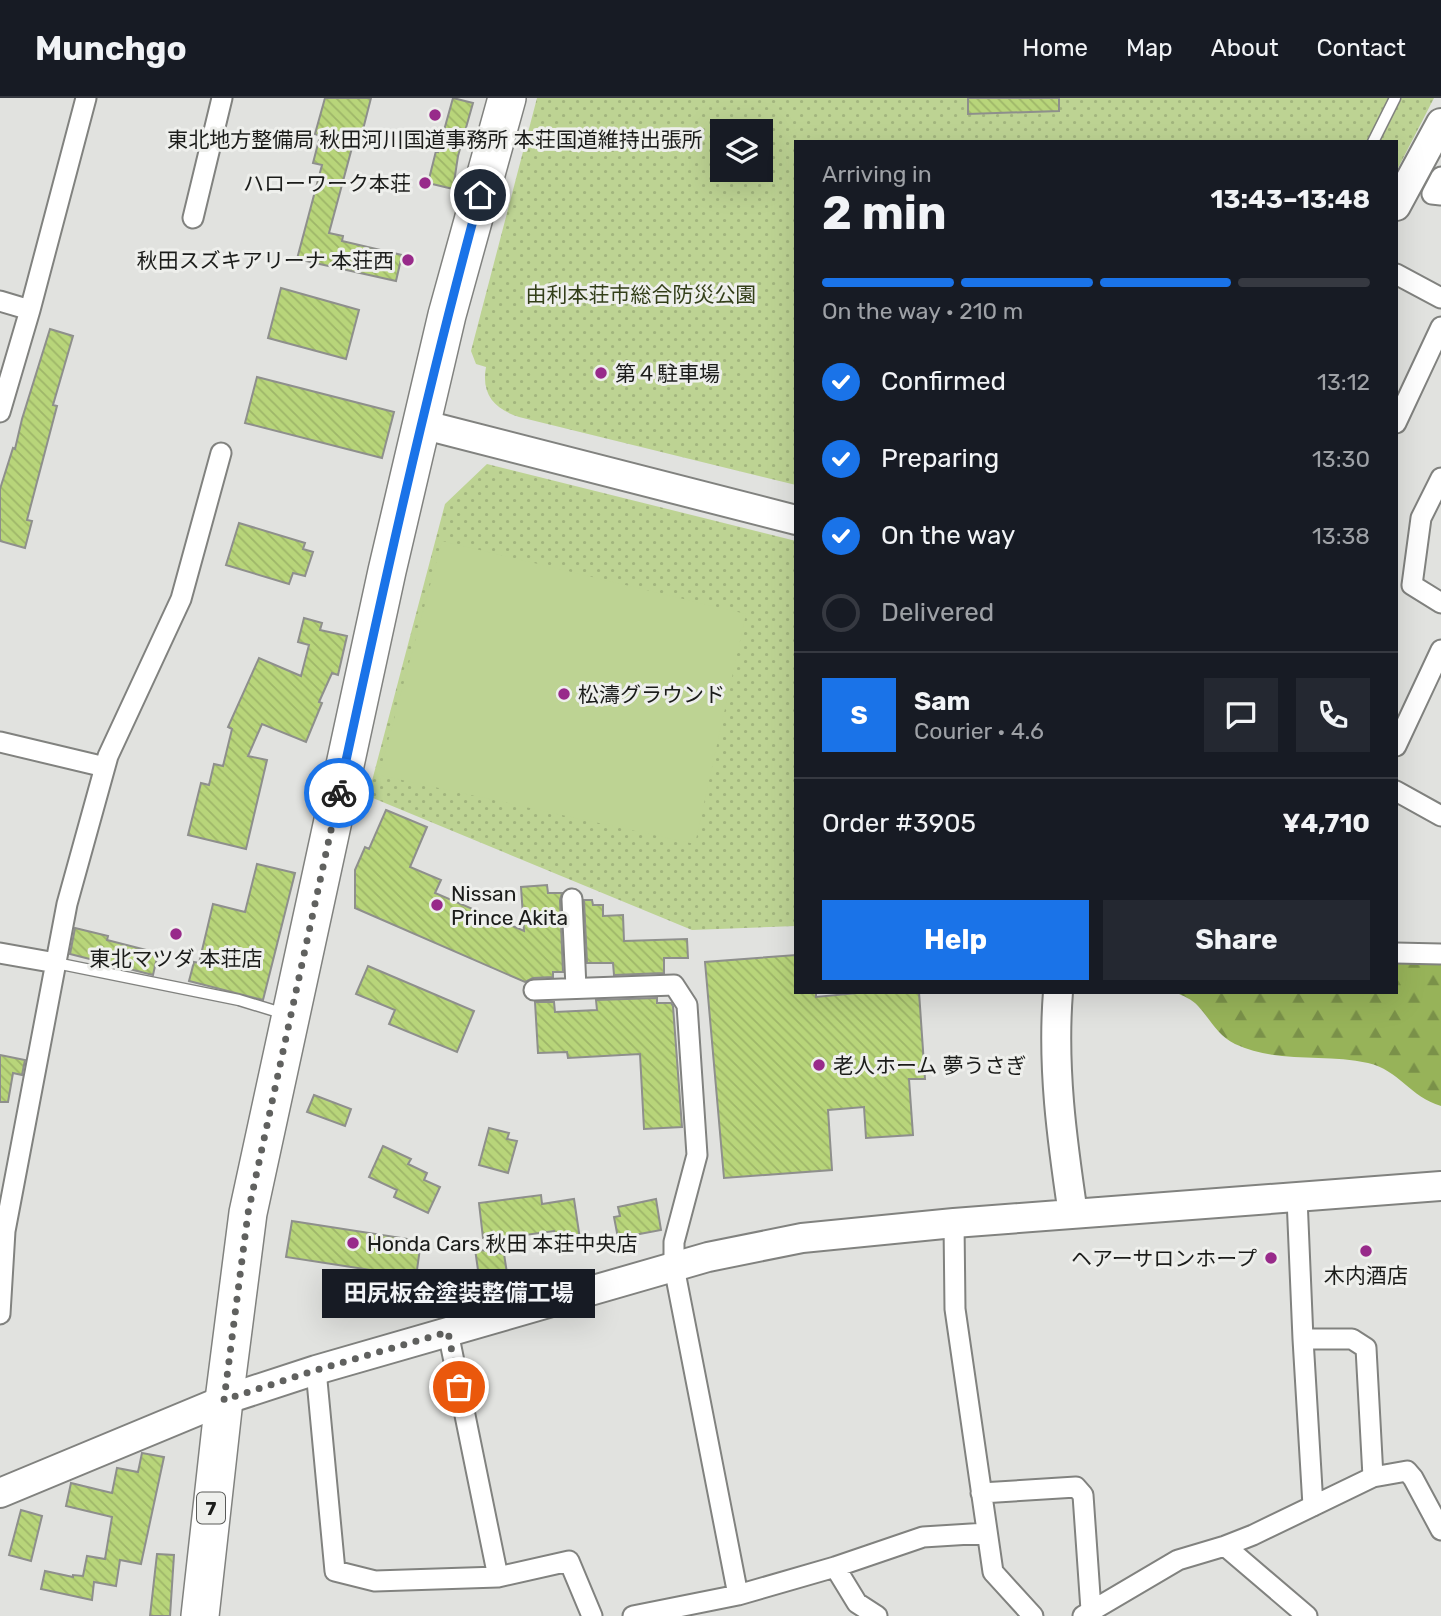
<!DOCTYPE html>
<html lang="en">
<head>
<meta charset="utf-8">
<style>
  :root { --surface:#171b24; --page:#242831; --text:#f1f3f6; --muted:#9ea1a6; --line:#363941; --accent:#1a73e8 }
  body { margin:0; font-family:Rubik,"Noto Sans JP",sans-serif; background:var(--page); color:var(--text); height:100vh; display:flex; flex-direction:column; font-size:26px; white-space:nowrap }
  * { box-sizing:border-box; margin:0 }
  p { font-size:23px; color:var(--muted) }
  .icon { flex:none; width:38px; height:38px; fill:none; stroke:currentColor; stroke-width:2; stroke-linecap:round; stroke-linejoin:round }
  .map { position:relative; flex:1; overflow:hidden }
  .drawer { position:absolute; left:794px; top:42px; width:604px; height:854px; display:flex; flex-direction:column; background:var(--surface); border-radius:0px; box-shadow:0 7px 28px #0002 }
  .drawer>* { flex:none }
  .tools { position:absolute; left:710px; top:21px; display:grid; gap:14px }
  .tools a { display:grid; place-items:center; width:63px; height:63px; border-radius:0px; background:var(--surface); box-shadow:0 7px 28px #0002; font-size:35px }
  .pin { position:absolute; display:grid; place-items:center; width:60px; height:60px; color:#fff; margin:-30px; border:4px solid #fff; border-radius:50%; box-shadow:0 2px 7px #0007 }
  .courier { position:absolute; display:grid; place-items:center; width:70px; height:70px; margin:-35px; border:5px solid #1a73e8; border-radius:50%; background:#fff; color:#222; box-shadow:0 2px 9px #0007 }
  .bubble { position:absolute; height:49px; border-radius:0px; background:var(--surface); box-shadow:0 7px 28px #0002; font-size:23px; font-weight:700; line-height:49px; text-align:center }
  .headline em { font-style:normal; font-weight:700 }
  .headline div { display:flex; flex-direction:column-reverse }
  .headline { display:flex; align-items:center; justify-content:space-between; height:119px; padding:0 28px }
  h1 { font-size:46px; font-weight:700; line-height:52px }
  .bar { display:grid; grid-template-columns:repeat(4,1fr); gap:10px 7px; align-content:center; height:84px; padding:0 28px }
  .bar i { height:9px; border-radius:5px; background:var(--line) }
  .bar .selected { background:var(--accent) }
  .bar p { grid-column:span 4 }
  .line { display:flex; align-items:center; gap:18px; padding:0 28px; border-top:2px solid var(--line) }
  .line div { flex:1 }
  .round { display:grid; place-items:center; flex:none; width:74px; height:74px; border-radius:0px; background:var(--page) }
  ol { padding:0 28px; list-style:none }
  li { display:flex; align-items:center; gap:21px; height:77px }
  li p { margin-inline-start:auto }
  li .icon { padding:7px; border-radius:50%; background:var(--accent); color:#fff; stroke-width:4 }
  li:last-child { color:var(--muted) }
  li i { width:38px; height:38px; border:4px solid var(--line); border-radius:50% }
  .primary-button { display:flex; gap:14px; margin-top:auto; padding:14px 28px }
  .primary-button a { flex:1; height:80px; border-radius:0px; background:var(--accent); color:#fff; font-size:28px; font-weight:700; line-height:80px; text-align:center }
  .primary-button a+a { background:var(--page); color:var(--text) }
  header { display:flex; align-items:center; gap:42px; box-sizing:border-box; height:98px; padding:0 35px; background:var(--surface); border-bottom:2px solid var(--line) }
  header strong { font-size:33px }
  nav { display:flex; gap:38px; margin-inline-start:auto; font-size:24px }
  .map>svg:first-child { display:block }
</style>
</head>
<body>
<header>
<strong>Munchgo</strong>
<nav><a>Home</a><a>Map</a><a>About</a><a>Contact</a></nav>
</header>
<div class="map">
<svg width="1441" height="1518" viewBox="0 0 1441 1518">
  <defs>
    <pattern id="forest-firs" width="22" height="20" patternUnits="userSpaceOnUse" patternTransform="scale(1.75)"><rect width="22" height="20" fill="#97b359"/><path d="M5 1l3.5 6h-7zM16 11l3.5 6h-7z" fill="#7a9149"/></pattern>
    <pattern id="park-dots" width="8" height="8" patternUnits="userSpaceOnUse" patternTransform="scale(1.75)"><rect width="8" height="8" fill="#bdd393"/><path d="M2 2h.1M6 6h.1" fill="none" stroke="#a2b57e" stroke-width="1.8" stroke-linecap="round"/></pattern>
    <pattern id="building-back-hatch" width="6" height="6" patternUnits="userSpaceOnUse" patternTransform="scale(1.75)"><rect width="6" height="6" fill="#b8d57a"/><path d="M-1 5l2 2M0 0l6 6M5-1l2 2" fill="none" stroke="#9eb669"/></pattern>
  </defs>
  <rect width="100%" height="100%" fill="#e1e2df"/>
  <!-- forest -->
  <path fill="url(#forest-firs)" d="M1397 862 1441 865V1008C1410 999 1399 972 1368 965 1323 955 1277 966 1235 946 1217 937 1211 922 1198 908 1192 901 1183 898 1175 894H1396Z"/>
  <!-- park -->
  <path fill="url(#park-dots)" fill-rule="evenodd" d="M537 0H1434L1397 72 1396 44H796V387L519 319C494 311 481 296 486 269L476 266 471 253ZM723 33H761V72H723Z
    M487 366 796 443V828L692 832 368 698 445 406Z"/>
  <!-- pitch -->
  <path fill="#bdd393" d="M442 443 746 516 695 746 379 677Z"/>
  <!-- building -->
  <path fill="url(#building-back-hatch)" stroke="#8e8f8c" stroke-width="2" d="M325 0H371L359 47 353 46 329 135 343 138 342 143 402 157 396 183 297 161 322 67 313 65 320 38 315 36Z
    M453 0 473 5 458 58 453 91 428 85 436 53 438 54Z
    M968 0H1059V13L968 16Z
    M281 190 359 212 346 261 268 240Z
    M50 231 73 238 53 307 57 308 27 422 32 423 25 450 0 443V391L13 350 15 351 22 321Z
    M257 279 394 314 382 360 245 325Z
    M239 425 305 445 303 451 313 454 305 478 293 475 289 486 226 467Z
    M304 520 322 525 320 532 347 538 338 577 332 575 319 604 322 605 306 644 262 626 248 658 267 662 246 751 188 737 201 685 209 687 214 666 223 668 232 631 228 629 259 560 301 578 309 547 298 544Z
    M386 712 427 729 410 769 441 782 435 795 524 833 521 789 547 787 548 795H562L560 802 563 874H553V879L533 880 525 884 355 810V772L365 749 369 751Z
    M257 766 295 775 263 902 189 883 194 864 199 865 213 806 245 814Z
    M584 802H592L593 807H603V818L623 817 624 843 687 841 688 860H664V875L614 877 613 865H587Z
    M75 830 108 838 107 842 158 855 153 877 70 856Z
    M796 857V894H816V899L868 894H919L925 981H909L913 1037 866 1040 864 1009 828 1012 832 1072 724 1080 705 864Z
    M368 868 474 913 457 954 389 926 395 912 356 896Z
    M657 900V905H671L673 908 682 1029 644 1031 640 956 568 960 567 954 538 955 535 904H554L555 914 597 912 596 902Z
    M0 957 25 962 22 977 13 975 8 1004H0Z
    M314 997 351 1011 345 1028 307 1014Z
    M489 1030 509 1035 507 1041 517 1043 508 1075 479 1067Z
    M383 1048 411 1061 408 1066 427 1075 424 1082 440 1089 428 1115 394 1099 397 1092 369 1079Z
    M541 1097 542 1106 574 1101 581 1148 557 1152 554 1133 502 1140 504 1150 483 1140 479 1105Z
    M656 1101 661 1132 618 1140 614 1119 620 1118 618 1109Z
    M292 1123 421 1143 416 1179 286 1159Z
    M475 1151 504 1156 507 1175 479 1179Z
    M142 1355 164 1359 141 1466 120 1462 116 1488 94 1484 92 1502 41 1491 45 1473 73 1479V1477L83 1478 87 1458 105 1461 112 1419 66 1408 71 1385 112 1395 117 1370 138 1374Z
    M21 1412 42 1418 31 1463 9 1457Z
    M157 1456 174 1457 170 1518H150Z"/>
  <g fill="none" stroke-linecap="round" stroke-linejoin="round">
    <!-- lane casing -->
    <g stroke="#81827f" stroke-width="13">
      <path id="lane" d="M1373 44 1395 0
        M56 865 239 902 285 916"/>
    </g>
    <!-- street casing -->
    <g stroke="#81827f" stroke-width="23">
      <path id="street" d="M1441 79 1432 96 1441 97
        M193 120 222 0
        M1396 176 1441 200
        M0 203 30 212 0 314
        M30 212 86 0
        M1396 325 1441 229
        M1441 380 1421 420 1412 487 1441 505
        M0 644 105 669
        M1396 648 1441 552
        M1396 693 1441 718
        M572 801 576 890
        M0 855 56 865
        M1396 855 1441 856
        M534 892 674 887 687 907 697 1057 674 1144V1169L738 1497
        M1297 1100 1303 1241H1352L1366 1250 1373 1379
        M954 1125 955 1211 993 1474 1033 1518
        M0 1216 5 1133 67 806 108 658 181 501 221 355
        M448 1234 498 1479
        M1303 1241 1313 1408
        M316 1272 335 1473 375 1483 498 1479 569 1463 592 1518
        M981 1395 1076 1389 1083 1397 1091 1512
        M1225 1448 1307 1518
        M835 1469 857 1505 877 1518
        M633 1518 738 1497 835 1469 923 1439 987 1435
        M1083 1518 1178 1462 1225 1448 1253 1437 1373 1379 1407 1373 1413 1380 1441 1432"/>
    </g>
    <!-- secondary casing -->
    <g stroke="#81827f" stroke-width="32">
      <path id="secondary" d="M1396 108 1441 25
        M421 326 796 422
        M1058 894C1052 969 1062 1042 1073 1116
        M0 1395 224 1302 316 1272 708 1159 802 1140 954 1125 1441 1088"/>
    </g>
    <!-- highway casing -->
    <g stroke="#81827f" stroke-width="40">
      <path id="highway" d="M200 1518 224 1302 248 1115 387 473 447 217 507 0"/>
    </g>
    <!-- lane -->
    <use href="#lane" stroke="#fff" stroke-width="10"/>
    <!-- street -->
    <use href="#street" stroke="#fff" stroke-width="19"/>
    <!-- secondary -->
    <use href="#secondary" stroke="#fff" stroke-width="28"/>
    <!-- highway -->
    <use href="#highway" stroke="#fff" stroke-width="37"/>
  </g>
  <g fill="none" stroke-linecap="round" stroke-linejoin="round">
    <!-- done -->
    <path stroke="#60615f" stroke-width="7" stroke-dasharray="0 12.6" d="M339 695 248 1115 224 1302 316 1272 448 1234 459 1289"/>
    <!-- route -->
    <path stroke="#1a73e8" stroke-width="9" d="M339 695C382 495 426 294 480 97"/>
  </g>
  <!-- markers -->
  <g fill="#982a8a" stroke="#eeefec" stroke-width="2.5">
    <circle cx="435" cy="17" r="7"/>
    <circle cx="425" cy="85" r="7"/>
    <circle cx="408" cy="162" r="7"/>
    <circle cx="601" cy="275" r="7"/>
    <circle cx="564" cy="596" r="7"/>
    <circle cx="437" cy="807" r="7"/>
    <circle cx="176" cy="836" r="7"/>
    <circle cx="819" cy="967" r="7"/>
    <circle cx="353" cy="1145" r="7"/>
    <circle cx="1366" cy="1153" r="7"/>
    <circle cx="1271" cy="1160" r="7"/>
  </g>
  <g text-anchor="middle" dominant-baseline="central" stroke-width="6" stroke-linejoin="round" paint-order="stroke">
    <!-- shield labels -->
    <rect fill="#eeefec" stroke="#5a5b59" stroke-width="2" x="197" y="1394.5" width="28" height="31" rx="5"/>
    <g font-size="19" font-weight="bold" fill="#1b1c1a">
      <text x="211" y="1410">7</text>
    </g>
    <!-- poi labels -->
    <g font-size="21" fill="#1b1c1a" stroke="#eeefec" text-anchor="start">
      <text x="435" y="41" text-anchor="middle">東北地方整備局 秋田河川国道事務所 本荘国道維持出張所</text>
      <text x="411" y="85" text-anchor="end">ハローワーク本荘</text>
      <text x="394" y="162" text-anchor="end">秋田スズキアリーナ 本荘西</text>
      <text x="615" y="275">第４駐車場</text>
      <text x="578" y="596">松濤グラウンド</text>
      <text x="451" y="795">Nissan<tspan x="451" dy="24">Prince Akita</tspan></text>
      <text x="176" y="860" text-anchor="middle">東北マツダ 本荘店</text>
      <text x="833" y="967">老人ホーム 夢うさぎ</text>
      <text x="367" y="1145">Honda Cars 秋田 本荘中央店</text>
      <text x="1257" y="1160" text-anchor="end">ヘアーサロンホープ</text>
      <text x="1366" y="1177" text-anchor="middle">木内酒店</text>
    </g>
    <!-- park labels -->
    <g font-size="21" fill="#333f19" stroke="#eeefec">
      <text x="641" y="196">由利本荘市総合防災公園</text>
    </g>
  </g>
</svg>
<div class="tools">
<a><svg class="icon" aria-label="layers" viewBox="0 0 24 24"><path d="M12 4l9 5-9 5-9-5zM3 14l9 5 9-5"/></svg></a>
</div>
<div class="pin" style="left:459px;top:1289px;background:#ea580c"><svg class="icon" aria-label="bag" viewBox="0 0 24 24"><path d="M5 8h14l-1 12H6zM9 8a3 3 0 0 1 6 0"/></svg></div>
<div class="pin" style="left:480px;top:97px;background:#1f2937"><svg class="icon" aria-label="home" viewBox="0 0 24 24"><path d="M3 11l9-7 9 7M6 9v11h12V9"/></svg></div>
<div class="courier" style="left:339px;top:695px"><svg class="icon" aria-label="bike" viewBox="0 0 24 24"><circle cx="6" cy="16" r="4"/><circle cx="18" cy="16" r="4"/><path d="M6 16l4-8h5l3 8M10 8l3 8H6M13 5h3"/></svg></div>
<div class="bubble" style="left:322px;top:1171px;width:273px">田尻板金塗装整備工場</div>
<section class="drawer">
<div class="headline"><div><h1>2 min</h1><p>Arriving in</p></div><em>13:43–13:48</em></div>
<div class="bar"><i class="selected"></i><i class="selected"></i><i class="selected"></i><i></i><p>On the way · 210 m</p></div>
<ol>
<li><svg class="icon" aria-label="check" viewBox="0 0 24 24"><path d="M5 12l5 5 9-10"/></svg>Confirmed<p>13:12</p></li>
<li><svg class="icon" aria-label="check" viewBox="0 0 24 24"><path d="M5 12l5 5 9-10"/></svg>Preparing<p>13:30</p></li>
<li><svg class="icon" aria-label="check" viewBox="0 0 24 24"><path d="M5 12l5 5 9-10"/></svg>On the way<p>13:38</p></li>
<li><i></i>Delivered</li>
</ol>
<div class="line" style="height:126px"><b class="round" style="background:var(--accent);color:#fff">S</b><div><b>Sam</b><p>Courier · 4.6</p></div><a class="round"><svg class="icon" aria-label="chat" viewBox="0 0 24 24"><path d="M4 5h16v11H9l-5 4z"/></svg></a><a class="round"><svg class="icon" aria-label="phone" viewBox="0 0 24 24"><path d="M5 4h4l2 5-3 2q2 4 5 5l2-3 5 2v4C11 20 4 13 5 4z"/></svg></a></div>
<div class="line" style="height:91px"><div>Order #3905</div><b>¥4,710</b></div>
<div class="primary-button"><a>Help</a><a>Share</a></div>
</section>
</div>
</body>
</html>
